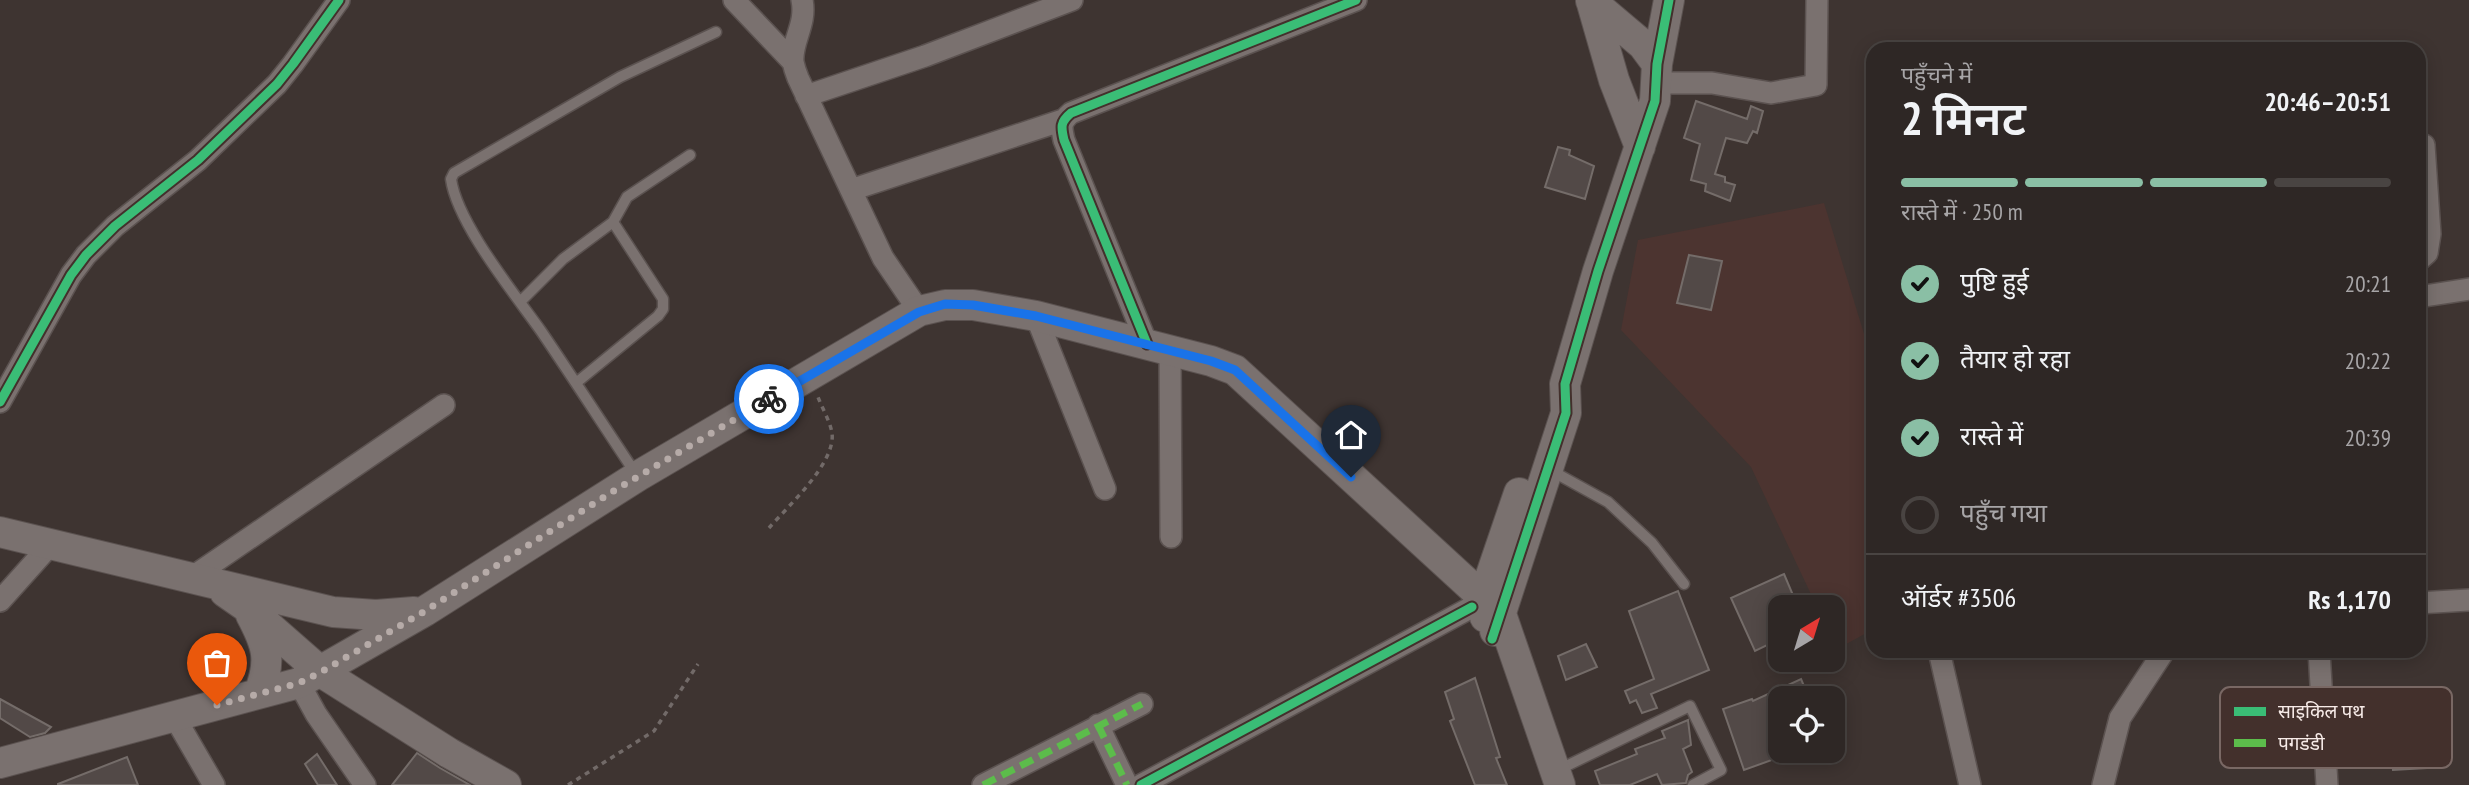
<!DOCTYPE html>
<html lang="hi">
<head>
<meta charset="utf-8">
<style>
  :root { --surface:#2e2725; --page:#362f2d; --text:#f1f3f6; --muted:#a7a5a7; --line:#494442; --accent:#8abfa5 }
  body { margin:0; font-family:"PT Sans Narrow","Noto Sans Devanagari",sans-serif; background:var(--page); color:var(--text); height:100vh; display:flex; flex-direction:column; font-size:26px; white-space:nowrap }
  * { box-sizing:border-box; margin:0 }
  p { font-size:23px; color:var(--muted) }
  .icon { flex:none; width:38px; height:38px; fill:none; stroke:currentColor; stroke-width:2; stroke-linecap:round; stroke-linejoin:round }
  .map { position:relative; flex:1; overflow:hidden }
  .side { position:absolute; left:1866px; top:42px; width:560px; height:616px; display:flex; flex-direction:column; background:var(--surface); border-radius:21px; box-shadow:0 4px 18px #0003,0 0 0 2px var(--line) }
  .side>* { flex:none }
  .needle { width:46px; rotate:38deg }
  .fabs { position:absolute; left:1768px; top:595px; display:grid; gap:14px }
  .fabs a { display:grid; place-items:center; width:77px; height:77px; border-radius:14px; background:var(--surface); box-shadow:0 4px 18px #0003,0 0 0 2px var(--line); font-size:35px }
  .pin { position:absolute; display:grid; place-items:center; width:60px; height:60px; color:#fff; margin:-72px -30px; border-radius:50% 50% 50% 0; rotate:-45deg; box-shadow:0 0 7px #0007 }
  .pin .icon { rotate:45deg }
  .courier { position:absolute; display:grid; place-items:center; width:70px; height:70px; margin:-35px; border:5px solid #1a73e8; border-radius:50%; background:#fff; color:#222; box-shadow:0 2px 9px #0007 }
  .headline em { font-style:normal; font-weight:600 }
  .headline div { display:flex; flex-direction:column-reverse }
  .headline { display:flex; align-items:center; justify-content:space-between; height:119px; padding:0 35px }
  h1 { font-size:46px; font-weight:600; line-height:52px }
  .bar { display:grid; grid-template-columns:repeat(4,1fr); gap:10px 7px; align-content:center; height:84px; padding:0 35px }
  .bar i { height:9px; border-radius:5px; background:var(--line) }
  .bar .active { background:var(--accent) }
  .bar p { grid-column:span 4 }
  .line { display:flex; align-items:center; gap:18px; padding:0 35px; border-top:2px solid var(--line) }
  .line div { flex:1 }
  ol { padding:0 35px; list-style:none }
  li { display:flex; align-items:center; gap:21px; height:77px }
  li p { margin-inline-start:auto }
  li .icon { padding:7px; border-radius:50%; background:var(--accent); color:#111; stroke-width:4 }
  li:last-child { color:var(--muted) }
  li i { width:38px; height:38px; border:4px solid var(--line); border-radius:50% }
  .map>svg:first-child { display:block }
</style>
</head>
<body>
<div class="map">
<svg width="2469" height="785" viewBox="0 0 2469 785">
  <rect width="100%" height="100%" fill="#3e3431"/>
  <!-- built -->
  <path fill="#4c3430" d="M1824 203 1872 360V630L1837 649 1832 639V607H1817L1751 467 1621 330 1638 240Z"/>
  <!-- building -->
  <path fill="#524947" stroke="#746c69" stroke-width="2" d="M1696 101 1747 119 1751 106 1763 111 1757 133 1753 131 1747 143 1726 138 1715 174 1725 177V182L1735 185 1730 201 1705 191 1706 184 1691 180 1700 144 1684 138Z
    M1558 147 1570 150 1569 155 1594 166 1585 199 1545 187Z
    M1689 255 1722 261 1711 310 1677 303Z
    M1784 574 1798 607H1780V639L1755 651 1731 598Z
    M1678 591 1709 670 1651 694 1657 708 1642 713 1636 700 1630 703 1625 691 1654 679 1629 611Z
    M1586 644 1597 667 1566 680 1558 656Z
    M1475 678 1500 757 1496 758 1507 785H1475L1450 721 1454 719 1445 692Z
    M1801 679 1809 698H1780V757L1744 770 1723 709 1752 699 1753 701Z
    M2384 689H2435L2444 767 2393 770Z
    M0 699 51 727 45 733 30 737 0 718Z
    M1688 720 1691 745 1683 749 1692 772 1688 775 1686 783 1662 785 1657 774 1630 785H1600L1595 771 1637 754 1635 749 1665 738 1662 731Z
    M417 753 440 768 470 785H392Z
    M317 754 337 785H318L305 764Z
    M127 757 138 785H58V784Z"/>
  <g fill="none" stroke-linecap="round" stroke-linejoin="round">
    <!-- lane casing -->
    <g stroke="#5b5250" stroke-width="13">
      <path id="lane" d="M520 302 563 259 613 222 627 197 690 155
        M576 383 658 316 663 309V299L613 222
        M1550 470 1608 502 1652 543 1684 584
        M636 474C604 426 573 378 541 331 514 293 457 223 451 179L454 173 620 77 716 32
        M1558 770 1690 706 1721 770 1693 785"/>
    </g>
    <!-- street casing -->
    <g stroke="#5b5250" stroke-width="24">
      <path id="street" d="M734 0 793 62
        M802 0C807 25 791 41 793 62 794 67 796 73 798 78L883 258 919 311
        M1656 83H1712L1771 93 1816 85 1817 0
        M806 96 925 56 1072 0
        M851 190 1063 120
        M2418 261 2427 253 2430 234 2424 145
        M2418 297 2469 289
        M1036 316 1105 489
        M1147 344 1064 140C1061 127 1060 122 1071 113L1356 0
        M1170 350 1171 537
        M0 402 71 275 86 255 115 226 198 160 277 84 293 64 339 0
        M191 578 444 405
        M0 601 51 544
        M2418 603 2469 600
        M1939 651 1970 785
        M2319 651 2327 785
        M299 683 316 714 365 785
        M174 716 214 785
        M1098 725 1127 785
        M983 785 1142 704
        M1141 785 1472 607
        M2103 785 2120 718 2164 651"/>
    </g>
    <!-- secondary casing -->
    <g stroke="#5b5250" stroke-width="32">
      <path id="secondary" d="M1591 0 1614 80 1640 147
        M1591 1 1643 45 1657 64
        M0 532 333 612 376 615 414 612
        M225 592 248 608 321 672 449 753 506 785
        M251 615C267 645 272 660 259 693
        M1485 617 1491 575 1519 493
        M1495 631 1566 413 1565 384 1598 271 1655 101 1657 64 1669 0
        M0 763 299 683 425 611 638 476 919 311 945 305H973L1036 316 1211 361 1235 370 1501 614 1560 785"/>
    </g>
    <!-- path -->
    <path stroke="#726a68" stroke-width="3.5" stroke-dasharray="5 5" stroke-linecap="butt" d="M769 528C788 506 836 463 832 433 830 421 822 408 818 397
      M568 785 654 731 698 664"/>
    <!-- lane -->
    <use href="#lane" stroke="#7a716f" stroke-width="10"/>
    <!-- street -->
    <use href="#street" stroke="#7a716f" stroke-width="21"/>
    <!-- secondary -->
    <use href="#secondary" stroke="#7a716f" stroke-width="30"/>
    <!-- quiet -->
    <path stroke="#5cbc4b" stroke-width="7" stroke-dasharray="14 7" stroke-linecap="butt" d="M1098 725 1127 785
      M983 785 1142 704"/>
    <!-- cycleway casing -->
    <g stroke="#43302c" stroke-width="13">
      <path id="cycleway" d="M1147 344 1064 140C1061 127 1060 122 1071 113L1356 0
        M0 402 71 275 86 255 115 226 198 160 277 84 293 64 339 0
        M1492 639 1566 413 1565 384 1598 271 1655 101 1657 64 1669 0
        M1141 785 1472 607"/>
    </g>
    <!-- cycleway -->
    <use href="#cycleway" stroke="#3abd76" stroke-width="9"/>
  </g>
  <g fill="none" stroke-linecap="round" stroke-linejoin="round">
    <!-- done -->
    <path stroke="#b6aba8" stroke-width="7" stroke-dasharray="0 12.6" d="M217 705 299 683 321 672 425 611 612 492 769 399"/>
    <!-- route -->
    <path stroke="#1a73e8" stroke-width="9" d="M769 399 919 312 945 304 973 305 1036 316 1211 361 1235 370 1351 477"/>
  </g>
  <!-- legend -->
  <rect x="2220" y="687" width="232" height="81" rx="10" fill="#43302c" stroke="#796864" stroke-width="2"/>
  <rect x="2234" y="707" width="32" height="9" fill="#3abd76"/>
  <rect x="2234" y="739" width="32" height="8" fill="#5cbc4b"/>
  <g font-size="19" fill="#f7ebe8">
    <text x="2278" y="718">साइकिल पथ</text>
    <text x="2278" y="750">पगडंडी</text>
  </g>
</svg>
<div class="fabs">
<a><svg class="needle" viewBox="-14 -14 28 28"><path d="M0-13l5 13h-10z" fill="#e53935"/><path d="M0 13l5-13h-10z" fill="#a7a5a7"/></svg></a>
<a><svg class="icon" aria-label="locate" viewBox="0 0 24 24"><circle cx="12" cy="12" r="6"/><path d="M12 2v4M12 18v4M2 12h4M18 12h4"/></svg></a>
</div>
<div class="pin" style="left:217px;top:705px;background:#ea580c"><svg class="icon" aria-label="bag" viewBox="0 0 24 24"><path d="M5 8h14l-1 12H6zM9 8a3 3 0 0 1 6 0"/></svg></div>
<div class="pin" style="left:1351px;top:477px;background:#1f2937"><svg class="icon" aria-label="home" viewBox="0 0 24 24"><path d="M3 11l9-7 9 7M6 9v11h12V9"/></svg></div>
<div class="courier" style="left:769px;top:399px"><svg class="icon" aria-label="bike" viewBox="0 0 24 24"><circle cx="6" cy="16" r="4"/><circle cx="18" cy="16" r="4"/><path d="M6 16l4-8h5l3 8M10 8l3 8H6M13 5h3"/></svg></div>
<section class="side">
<div class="headline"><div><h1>2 मिनट</h1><p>पहुँचने में</p></div><em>20:46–20:51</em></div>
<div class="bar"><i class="active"></i><i class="active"></i><i class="active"></i><i></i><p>रास्ते में · 250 m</p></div>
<ol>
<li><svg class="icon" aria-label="check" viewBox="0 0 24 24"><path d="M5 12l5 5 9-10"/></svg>पुष्टि हुई<p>20:21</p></li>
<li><svg class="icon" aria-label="check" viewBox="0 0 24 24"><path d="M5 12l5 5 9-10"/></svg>तैयार हो रहा<p>20:22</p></li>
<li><svg class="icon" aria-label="check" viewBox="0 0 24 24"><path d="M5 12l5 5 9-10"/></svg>रास्ते में<p>20:39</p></li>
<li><i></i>पहुँच गया</li>
</ol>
<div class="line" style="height:91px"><div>ऑर्डर #3506</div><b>Rs 1,170</b></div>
</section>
</div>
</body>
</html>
